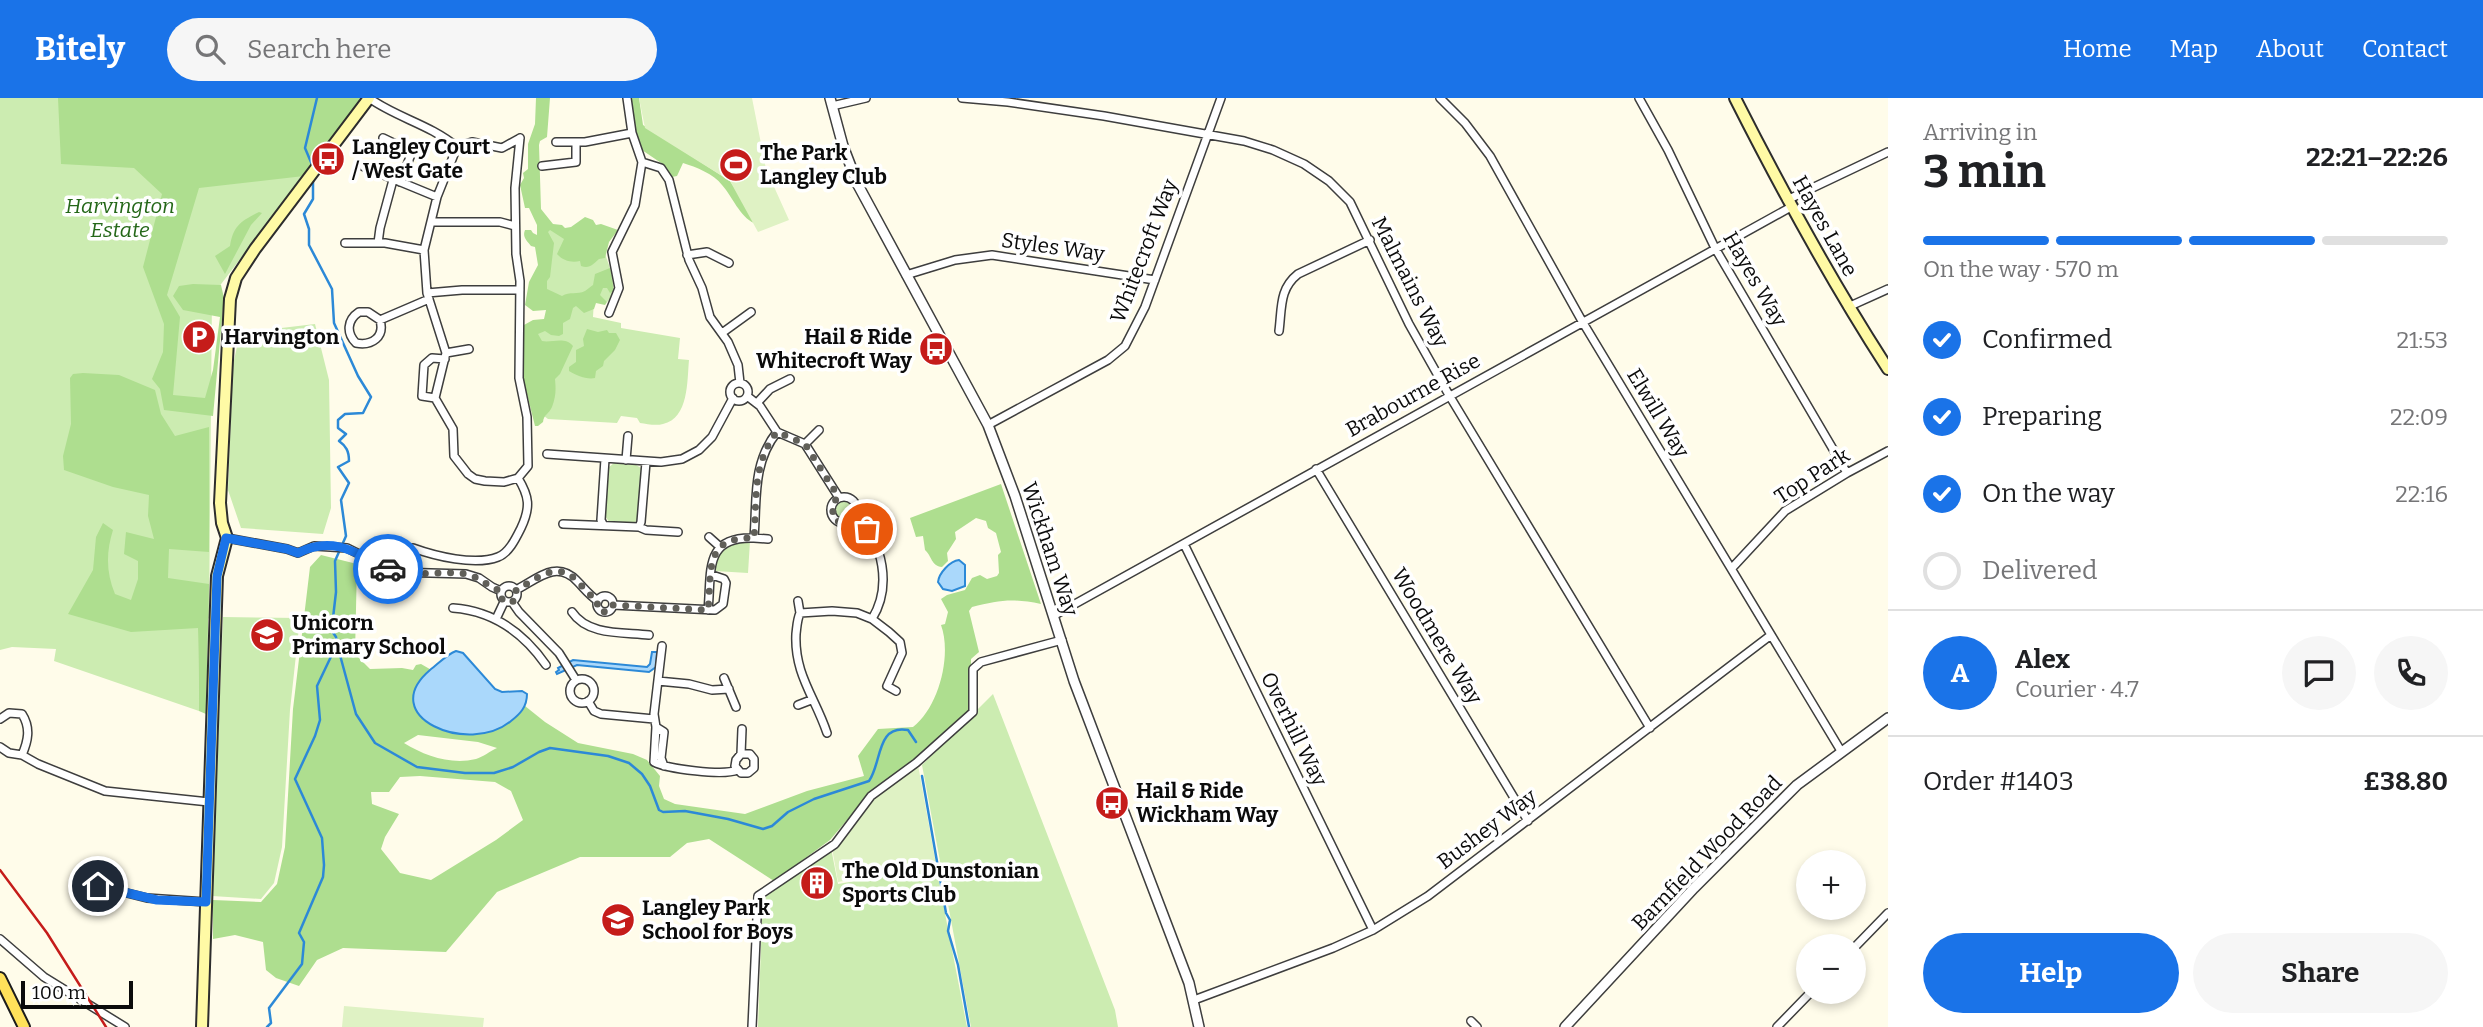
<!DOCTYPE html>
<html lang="en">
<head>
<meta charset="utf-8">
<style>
  :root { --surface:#fff; --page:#f6f6f6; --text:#202124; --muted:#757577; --line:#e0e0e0; --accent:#1a73e8 }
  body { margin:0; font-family:Bitter,serif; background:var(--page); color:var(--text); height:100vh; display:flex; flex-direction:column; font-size:26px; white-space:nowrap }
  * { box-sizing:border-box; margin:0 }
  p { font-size:23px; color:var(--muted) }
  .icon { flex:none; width:38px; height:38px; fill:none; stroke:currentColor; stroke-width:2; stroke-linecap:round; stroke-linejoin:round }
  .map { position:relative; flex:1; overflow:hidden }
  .details { display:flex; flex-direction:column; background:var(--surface); width:595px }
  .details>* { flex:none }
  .tools { position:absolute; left:1796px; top:752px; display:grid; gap:14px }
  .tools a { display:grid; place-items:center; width:70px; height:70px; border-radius:50%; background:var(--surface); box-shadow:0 4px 10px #0003; font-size:35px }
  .scale { position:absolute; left:21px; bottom:18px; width:112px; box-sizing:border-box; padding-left:7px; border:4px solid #0b0b0b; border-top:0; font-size:19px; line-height:24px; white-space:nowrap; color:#0b0b0b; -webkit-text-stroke:5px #fff; paint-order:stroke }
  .pin { position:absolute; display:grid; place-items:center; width:60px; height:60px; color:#fff; margin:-30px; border:4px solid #fff; border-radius:50%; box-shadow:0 2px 7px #0007 }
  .courier { position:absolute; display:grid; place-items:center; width:70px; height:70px; margin:-35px; border:5px solid #1a73e8; border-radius:50%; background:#fff; color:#222; box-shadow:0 2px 9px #0007 }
  .overview em { font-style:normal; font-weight:700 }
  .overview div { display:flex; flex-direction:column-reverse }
  .overview { display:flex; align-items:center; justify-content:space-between; height:119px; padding:0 35px }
  h1 { font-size:46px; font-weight:700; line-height:52px }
  .bar { display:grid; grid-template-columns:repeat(4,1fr); gap:10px 7px; align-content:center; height:84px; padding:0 35px }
  .bar i { height:9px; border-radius:5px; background:var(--line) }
  .bar .active { background:var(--accent) }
  .bar p { grid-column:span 4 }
  .line { display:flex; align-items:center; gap:18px; padding:0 35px; border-top:2px solid var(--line) }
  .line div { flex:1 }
  .round { display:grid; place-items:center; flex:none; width:74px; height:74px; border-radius:37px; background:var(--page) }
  ol { padding:0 35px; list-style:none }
  li { display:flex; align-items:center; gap:21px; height:77px }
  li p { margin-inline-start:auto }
  li .icon { padding:7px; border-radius:50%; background:var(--accent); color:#fff; stroke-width:4 }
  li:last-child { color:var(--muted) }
  li i { width:38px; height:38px; border:4px solid var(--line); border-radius:50% }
  .cta { display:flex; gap:14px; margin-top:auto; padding:14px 35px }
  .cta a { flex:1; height:80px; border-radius:42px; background:var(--accent); color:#fff; font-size:28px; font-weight:700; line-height:80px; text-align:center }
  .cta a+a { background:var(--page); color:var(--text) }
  header { display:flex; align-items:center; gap:42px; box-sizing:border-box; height:98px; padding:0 35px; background:var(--accent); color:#fff }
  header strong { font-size:33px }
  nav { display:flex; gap:38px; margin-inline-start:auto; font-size:24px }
  .search { width:490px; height:63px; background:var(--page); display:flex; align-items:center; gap:18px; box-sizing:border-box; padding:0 24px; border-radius:38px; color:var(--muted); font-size:26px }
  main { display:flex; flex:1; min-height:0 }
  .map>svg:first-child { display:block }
</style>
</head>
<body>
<header>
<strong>Bitely</strong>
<div class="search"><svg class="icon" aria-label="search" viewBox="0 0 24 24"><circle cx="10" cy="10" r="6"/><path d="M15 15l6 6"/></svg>Search here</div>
<nav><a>Home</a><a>Map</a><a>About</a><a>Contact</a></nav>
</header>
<main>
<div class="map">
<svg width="1888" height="929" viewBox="0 0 1888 929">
  <rect width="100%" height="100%" fill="#fffcea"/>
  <!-- green -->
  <path fill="#ccecb1" d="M0 0H363L212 198 209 520 198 530 199 613 54 563 56 551 12 549 0 552Z
    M551 127 605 156C610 170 620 193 607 204L594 202 593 219 621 225V230L680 240 678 261 689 262C687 283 689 320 663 326 656 328 647 326 640 325L637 320 621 318 617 325 548 321 540 315 534 237 540 232 555 227 545 195 544 130Z
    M315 226 329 282 331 410 323 436 241 430 228 392 233 267 240 235Z
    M614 365 636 367 641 370 638 421 633 426 610 425 605 418 608 370Z
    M833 412a11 11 0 1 1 22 0a11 11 0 1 1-22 0Z
    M750 443 748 475 715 473 718 456 728 445Z
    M223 519 300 520 290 612 282 749 274 785 261 801 212 798Z
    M993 596 1115 912 1118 929H971L922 667Z
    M831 750 838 786 936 769 967 929H758L763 795Z"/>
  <!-- forest -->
  <path fill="#aede8f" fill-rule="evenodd" d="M58 0H363L304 78 199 90 167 197 180 219 173 297 205 300 213 272 220 219 183 212 173 198 179 188 193 186 221 187 224 200 213 318 164 312 160 291 152 281 163 254 164 226 143 169 162 96 134 70 61 66Z
    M536 0H550L547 39 540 43 539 47 541 111 553 126 562 127 565 130 571 129 585 119 593 122 596 127 601 126 618 132 609 144 605 160 599 161C593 166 590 171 581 168L580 163C572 165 563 163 557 156L564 141 550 132 548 134 554 145 550 179 547 183V191L562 198C570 193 577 197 585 193 588 191 590 189 593 187L595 176 610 170 614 193 610 195 607 190H603L600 197 607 204 605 207 596 205 594 211 584 215 576 208 573 210 570 221 563 225V236L559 238 551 237 545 233 538 236 542 243C552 245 565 238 573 248L560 276 555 281C556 292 556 298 552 309 549 316 544 316 543 324L538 328H535L523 280 524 227 533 222 544 221 546 212 533 213 525 207 529 184 538 167 535 149 531 148C527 143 522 139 525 132H531L533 135 537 137V127L529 110H525L520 87 524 80 523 75 528 71V46L535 26Z
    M631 0H639L643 27 730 83 742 101 748 105 754 125C740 119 732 98 722 87 714 76 696 69 683 65L677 78 672 79 664 67 642 52 636 36Z
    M259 114 262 115 251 127 225 176 215 158 230 148C233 128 241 123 259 114Z
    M587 231 598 234 607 232 609 235H616L620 242 615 252 604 263 603 268 596 273 595 280C587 282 575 277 569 273V269L576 264V252L584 248 583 241Z
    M83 275 119 277 155 292 161 316 175 338 209 329V454L169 451 168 480 209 486 206 616 199 613 198 530 131 534 68 516 93 472 96 439 103 425 113 432C106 454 106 475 115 496L131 502 138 481V463L124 456 126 434 154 441 148 418 149 397 113 389 64 372 63 358 71 326 70 280 73 276Z
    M1001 386 1041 506C1013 500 999 502 972 509L969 513 979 554 971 561V613L914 663 870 695 830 742 774 783 709 741 687 745 670 759H580L497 794 446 854 343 850 317 862 299 888 276 880 266 872 263 844 235 837 213 841V802L261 804 277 786 285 749 293 611 310 469 321 457 357 466 355 556 370 571 402 570 413 572 416 567 421 566 513 619 525 608 545 624 578 645 633 656 647 662 660 678 659 688 664 701 675 706 745 716 807 693 864 678 858 658 878 631 913 629C939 609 952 557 941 527L945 526 948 514 941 501 947 497 965 492 972 480 980 477 987 481 997 478 999 475 998 457 1001 454 996 435 988 430 986 423 976 420 955 434 956 441 947 455 948 463 942 469C931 468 932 458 925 452L923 438 916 439 910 420ZM418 637 478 644 497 650C490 653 483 659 476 661 451 667 425 658 404 645ZM420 678 495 684 511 693 523 722 496 742 431 782 400 775 381 751 385 739 399 716 372 706 371 694H389L400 679Z"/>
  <!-- pitch -->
  <path fill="#dff2c4" d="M639 0H752L766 71 789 122 758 134 730 83 645 30Z
    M918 667 936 766 838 784 832 750 873 699Z
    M344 908 484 920 483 929H342Z"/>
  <!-- water -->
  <path fill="#aad8fb" stroke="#2c89d7" stroke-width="2" d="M959 462 965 467V488L952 493 943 491 938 484C939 475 950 463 959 462Z
    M456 553 463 555 495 591 502 594 522 593 527 596C527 609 520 616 511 623 469 658 375 619 430 572 438 566 446 557 456 553Z
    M652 554H657L656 569 649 574 577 567 557 576 556 574 559 572 558 570 573 562 647 569 650 566Z"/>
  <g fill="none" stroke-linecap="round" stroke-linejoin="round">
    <!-- stream -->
    <path stroke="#2c89d7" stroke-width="2.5" d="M313 69 305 50 317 0
      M337 546 356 616 375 645 417 669 465 675H494L513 669 539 654 550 650 608 658 629 665 642 676 650 688 659 712 663 714 685 713 728 721 763 731 772 728 788 714 814 701 869 683C882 665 876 626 908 632L916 644
      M922 678 946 815 950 822 948 833 958 867 969 929
      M267 929 271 925 269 910 302 866 304 844 299 835 323 779 324 767 322 740 295 681 315 638 320 622 317 588 337 546 336 539 330 530V524L333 520 336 494 335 463 346 438 341 402 349 385 338 369 349 363C349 353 346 348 339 343L346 336 338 330V322L345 316 363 315 371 299 358 278 334 225 332 191 309 147V131L304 116 313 101V79"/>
    <!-- minor casing -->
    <g stroke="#3e3e3e" stroke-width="10">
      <path id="minor" d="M369 0C397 20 429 26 457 49
        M627 0 632 35 642 64
        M962 0 1008 4 1104 18 1244 43 1273 52 1304 66 1329 83 1350 104 1409 226 1449 297 1650 630
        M1440 0 1465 25 1490 58 1582 223 1841 653
        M1639 0 1668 52 1715 150 1847 375
        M832 8 866 0
        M383 40 412 54 400 84
        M556 44H585L632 35
        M642 64 661 70 669 82 689 162 702 190 710 219 728 244 738 267 740 285
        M542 68 576 64V44
        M364 69 437 99
        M1787 102 1888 54
        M431 124H500L515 128
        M345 145H385L424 152
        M378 145 380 130 393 82
        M687 157 707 154 729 165
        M906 177 955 162 992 157 1155 182
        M427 195 462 192H520
        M1848 209 1888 191
        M609 215 619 190 612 154 635 107 642 64
        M380 222C385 239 372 248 356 245 346 235 347 222 359 214H368L380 222 429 201
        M1279 233C1282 210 1279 191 1298 176L1370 142
        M722 235 751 214
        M446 255 469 251
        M730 294a9 9 0 1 1 18 0a9 9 0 1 1-18 0Z
        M747 298 760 308 777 334 805 346 838 398
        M435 300 422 298 424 267 432 260 445 261
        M757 305 770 291 790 281
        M988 327 1108 262 1125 248 1145 209 1221 0
        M805 346 819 332
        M547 356 661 364 682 361 699 352 712 339 733 300
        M626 362 628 338
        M1316 371 1528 723
        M518 380 504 384 485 383 475 381 468 376 454 358 453 331 435 300 446 255 427 195 424 152 437 99 457 49 472 44 502 50 520 40
        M831 412a13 13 0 1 1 26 0a13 13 0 1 1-26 0Z
        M855 422C885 443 891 490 872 521
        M563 426 639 429 641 424 646 364
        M603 426 601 422 605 361
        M639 429 646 432 678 434
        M709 439 719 448
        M227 440 287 451 298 455 314 448 347 450 395 474 466 476 479 480 492 489 501 493
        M754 440 768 441
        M1184 446 1373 832
        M413 450C435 458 475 468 498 459 509 455 516 440 521 430 531 409 529 398 518 380L528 368 527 319 519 280 520 183 516 156 515 90 520 40
        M1732 470 1785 413 1847 375 1888 353
        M501 496a8 8 0 1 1 16 0a8 8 0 1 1-16 0Z
        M516 492C536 482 556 461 577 483 584 490 589 497 598 503
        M597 506a8 8 0 1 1 16 0a8 8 0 1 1-16 0Z
        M798 503 800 515
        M512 504 519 514 559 555 576 582
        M613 507 715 512 723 506 726 485 724 481 712 477
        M453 510C493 513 523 534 546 567
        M708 512C712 474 703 438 754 440 757 403 752 365 777 334
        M572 514C588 538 624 534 649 537
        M1055 517 1791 109
        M496 521 504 504
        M662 548 654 616 656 629 654 664C667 671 724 678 737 672
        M724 580 736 609
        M570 593a12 12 0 1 1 24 0a12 12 0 1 1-24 0Z
        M658 583 689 586 712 592 729 591
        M588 603 594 613 601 616 654 621
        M798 607 811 602
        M0 621 9 615 22 616C31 630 28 643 22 657
        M656 629 664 634 661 660 664 668
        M827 635C815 599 794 576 796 536 797 528 797 522 800 515L832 513 857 515 872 521 889 534 900 544 902 555 887 588 896 593
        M0 649 9 655 22 657 38 666 105 693 209 704
        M741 656H750L754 661V670L748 675H741L735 668 736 662 741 656 742 631
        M79 783 147 800 206 804
        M0 841 44 879 125 929
        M1853 851 1888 815
        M1194 902 1333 850 1373 832 1428 798 1771 537
        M1471 923 1477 929
        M752 929 758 798 835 746 871 698 916 665 973 614V571L981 564 1062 542
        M1777 929 1811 894"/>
    </g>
    <!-- tertiary casing -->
    <g stroke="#3e3e3e" stroke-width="12">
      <path id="tertiary" d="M830 0 843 48 858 87 988 327 1015 398 1074 583 1189 885 1199 929
        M1565 929 1694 790 1797 687 1888 620"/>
    </g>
    <!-- secondary casing -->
    <g stroke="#2d2d2d" stroke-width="14">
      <path id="secondary" d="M1735 0C1782 93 1831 183 1888 271
        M202 929 217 478 227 440 222 425 220 405 230 201 236 180 255 151 369 0"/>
    </g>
    <!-- primary casing -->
    <g stroke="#1c1c1c" stroke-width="14">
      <path id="primary" d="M0 880 24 929"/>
    </g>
    <!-- minor -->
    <use href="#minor" stroke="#fff" stroke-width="7"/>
    <!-- tertiary -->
    <use href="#tertiary" stroke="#fff" stroke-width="9"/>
    <!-- secondary -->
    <use href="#secondary" stroke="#fffaa5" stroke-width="10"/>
    <!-- primary -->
    <use href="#primary" stroke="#ffe15a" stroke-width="10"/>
    <!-- rail -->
    <path stroke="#c51c1a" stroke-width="2.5" d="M0 772 47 835 106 929"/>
  </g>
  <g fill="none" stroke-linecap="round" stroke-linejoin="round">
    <!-- done -->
    <path stroke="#605f59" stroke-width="7" stroke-dasharray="0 12.6" d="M388 471C412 480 441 472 466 476 480 479 488 489 501 493V500L507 505 514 503 517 498 516 492C536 482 556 461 577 483 584 490 589 497 598 503L597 508 601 514 610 513 613 507 708 512C712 474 703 438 754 440 757 403 752 365 777 334L805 346 838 398 832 408 834 421 843 426 855 422 867 431"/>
    <!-- route -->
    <path stroke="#1a73e8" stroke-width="9" d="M98 788 157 802 206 804 217 478 226 440 287 451 298 455C333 437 357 455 388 471"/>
  </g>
  <!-- icons -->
  <defs>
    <g id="bus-disc" transform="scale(1.75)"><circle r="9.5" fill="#c51c1a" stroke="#fff"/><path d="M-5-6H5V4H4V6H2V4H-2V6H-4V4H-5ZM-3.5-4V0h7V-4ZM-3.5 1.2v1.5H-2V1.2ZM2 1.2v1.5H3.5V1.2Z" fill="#fff"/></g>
    <g id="stadium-disc" transform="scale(1.75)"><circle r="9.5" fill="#c51c1a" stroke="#fff"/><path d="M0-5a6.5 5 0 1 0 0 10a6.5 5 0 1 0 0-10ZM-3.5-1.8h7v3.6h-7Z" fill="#fff"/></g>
    <g id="parking-disc" transform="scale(1.75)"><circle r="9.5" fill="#c51c1a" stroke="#fff"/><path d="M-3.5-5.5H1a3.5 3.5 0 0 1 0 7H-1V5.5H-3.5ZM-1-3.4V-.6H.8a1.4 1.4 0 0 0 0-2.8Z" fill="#fff"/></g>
    <g id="school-disc" transform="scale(1.75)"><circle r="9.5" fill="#c51c1a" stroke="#fff"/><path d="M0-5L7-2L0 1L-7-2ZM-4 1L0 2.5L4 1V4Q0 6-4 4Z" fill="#fff"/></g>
    <g id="building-disc" transform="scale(1.75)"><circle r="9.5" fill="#c51c1a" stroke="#fff"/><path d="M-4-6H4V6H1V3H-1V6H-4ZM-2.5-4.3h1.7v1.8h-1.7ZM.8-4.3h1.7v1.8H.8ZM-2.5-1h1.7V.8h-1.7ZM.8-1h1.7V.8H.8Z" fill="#fff"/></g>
  </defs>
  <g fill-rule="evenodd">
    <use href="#bus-disc" x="328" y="61"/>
    <use href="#stadium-disc" x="736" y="67"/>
    <use href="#parking-disc" x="199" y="239"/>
    <use href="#bus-disc" x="936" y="251"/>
    <use href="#school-disc" x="267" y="537"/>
    <use href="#bus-disc" x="1112" y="705"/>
    <use href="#building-disc" x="817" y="785"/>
    <use href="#school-disc" x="618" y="822"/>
  </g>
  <g text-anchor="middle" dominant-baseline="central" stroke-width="7" stroke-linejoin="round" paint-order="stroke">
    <!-- poi labels -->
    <g font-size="21" font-weight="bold" fill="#0b0b0b" stroke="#fff" text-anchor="start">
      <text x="352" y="49">Langley Court<tspan x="352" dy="24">/ West Gate</tspan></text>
      <text x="760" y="55">The Park<tspan x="760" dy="24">Langley Club</tspan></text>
      <text x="224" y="239">Harvington</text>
      <text x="912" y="239" text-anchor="end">Hail &amp; Ride<tspan x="912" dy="24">Whitecroft Way</tspan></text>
      <text x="292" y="525">Unicorn<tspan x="292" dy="24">Primary School</tspan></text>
      <text x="1136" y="693">Hail &amp; Ride<tspan x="1136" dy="24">Wickham Way</tspan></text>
      <text x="842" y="773">The Old Dunstonian<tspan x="842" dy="24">Sports Club</tspan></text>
      <text x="642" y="810">Langley Park<tspan x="642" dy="24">School for Boys</tspan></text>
    </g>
    <!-- park labels -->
    <g font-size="21" font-style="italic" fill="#246718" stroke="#fff">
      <text x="120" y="108">Harvington<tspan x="120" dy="24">Estate</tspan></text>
    </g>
    <!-- street labels -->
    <g font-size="21" fill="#0b0b0b" stroke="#fff">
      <text transform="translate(1825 128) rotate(61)">Hayes Lane</text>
      <text transform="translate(1053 149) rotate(8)">Styles Way</text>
      <text transform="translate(1144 153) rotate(-69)">Whitecroft Way</text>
      <text transform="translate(1755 181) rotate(60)">Hayes Way</text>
      <text transform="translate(1410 184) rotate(63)">Malmains Way</text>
      <text transform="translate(1413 297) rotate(-29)">Brabourne Rise</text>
      <text transform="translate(1658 315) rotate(59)">Elwill Way</text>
      <text transform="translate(1812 378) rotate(-33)">Top Park</text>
      <text transform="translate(1050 451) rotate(72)">Wickham Way</text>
      <text transform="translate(1437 538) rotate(59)">Woodmere Way</text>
      <text transform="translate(1294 631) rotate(64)">Overhill Way</text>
      <text transform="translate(1487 731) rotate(-37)">Bushey Way</text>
      <text transform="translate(1707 755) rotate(-46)">Barnfield Wood Road</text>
    </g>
  </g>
</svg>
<div class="tools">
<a>+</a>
<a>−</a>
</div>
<div class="scale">100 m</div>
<div class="pin" style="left:867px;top:431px;background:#ea580c"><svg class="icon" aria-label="bag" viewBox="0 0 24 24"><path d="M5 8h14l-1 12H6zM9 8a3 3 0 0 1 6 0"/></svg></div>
<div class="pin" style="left:98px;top:788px;background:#1f2937"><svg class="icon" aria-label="home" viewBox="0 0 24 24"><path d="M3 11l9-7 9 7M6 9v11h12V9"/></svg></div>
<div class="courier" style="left:388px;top:471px"><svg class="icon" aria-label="car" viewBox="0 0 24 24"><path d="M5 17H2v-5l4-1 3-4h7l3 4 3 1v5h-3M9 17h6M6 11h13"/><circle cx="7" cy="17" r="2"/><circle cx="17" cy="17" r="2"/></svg></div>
</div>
<section class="details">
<div class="overview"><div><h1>3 min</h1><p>Arriving in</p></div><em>22:21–22:26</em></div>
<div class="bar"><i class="active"></i><i class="active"></i><i class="active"></i><i></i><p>On the way · 570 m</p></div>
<ol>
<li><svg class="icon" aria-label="check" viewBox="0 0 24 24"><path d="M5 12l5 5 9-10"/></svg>Confirmed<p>21:53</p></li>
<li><svg class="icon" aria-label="check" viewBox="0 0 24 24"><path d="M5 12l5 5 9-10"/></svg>Preparing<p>22:09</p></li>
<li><svg class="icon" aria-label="check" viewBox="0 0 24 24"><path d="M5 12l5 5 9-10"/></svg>On the way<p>22:16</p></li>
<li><i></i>Delivered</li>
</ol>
<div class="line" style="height:126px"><b class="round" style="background:var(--accent);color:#fff">A</b><div><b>Alex</b><p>Courier · 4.7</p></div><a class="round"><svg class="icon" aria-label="chat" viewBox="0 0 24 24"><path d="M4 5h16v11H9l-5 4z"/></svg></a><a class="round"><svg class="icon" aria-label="phone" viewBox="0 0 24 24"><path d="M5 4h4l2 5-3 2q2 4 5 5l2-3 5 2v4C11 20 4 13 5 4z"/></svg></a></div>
<div class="line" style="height:91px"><div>Order #1403</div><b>£38.80</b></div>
<div class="cta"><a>Help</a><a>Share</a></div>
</section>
</main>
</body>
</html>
